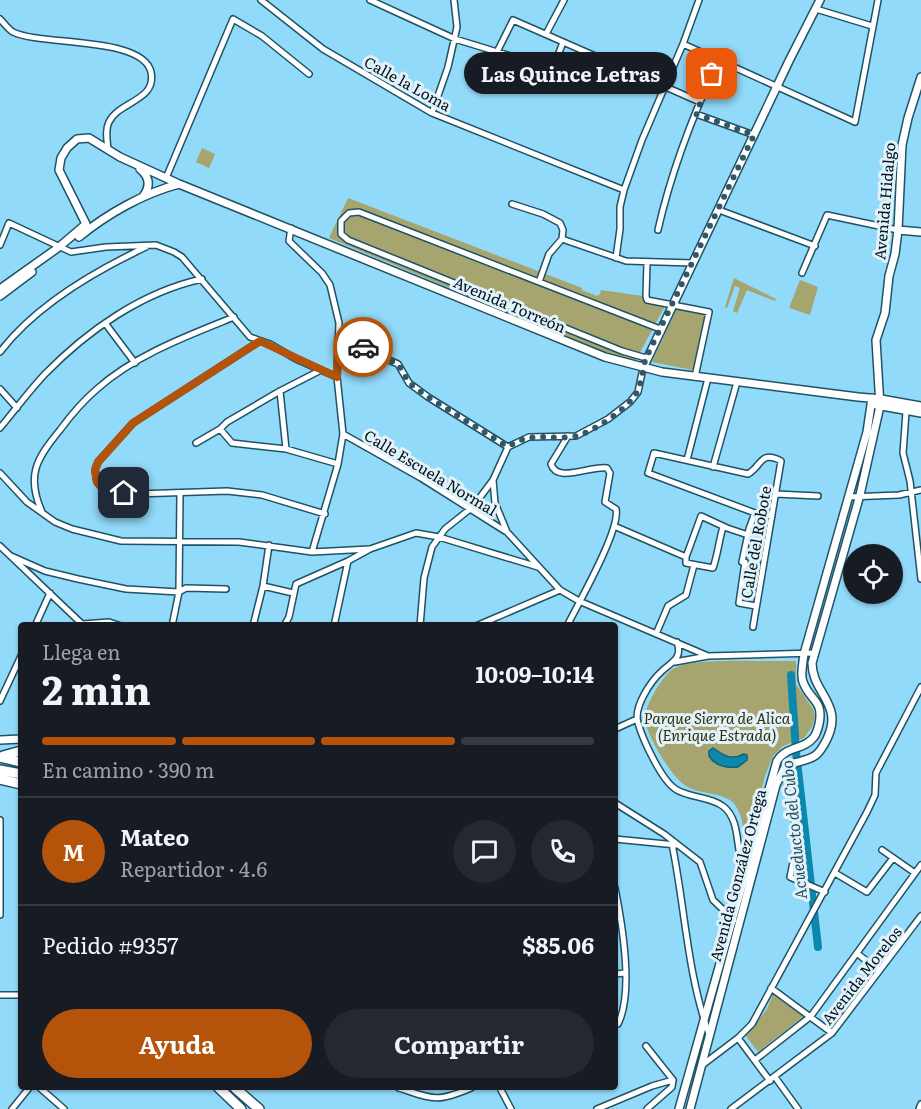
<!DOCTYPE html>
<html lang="es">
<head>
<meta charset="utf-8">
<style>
  :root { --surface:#171b24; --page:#242831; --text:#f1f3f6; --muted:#9ea1a6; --line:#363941; --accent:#b45309 }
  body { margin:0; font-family:Literata,serif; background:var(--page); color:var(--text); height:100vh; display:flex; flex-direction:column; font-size:22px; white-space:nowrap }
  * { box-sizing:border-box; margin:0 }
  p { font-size:20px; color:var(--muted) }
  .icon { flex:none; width:33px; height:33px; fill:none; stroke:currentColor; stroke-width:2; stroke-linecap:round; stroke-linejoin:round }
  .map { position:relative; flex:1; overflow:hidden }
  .sheet { position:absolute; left:18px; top:622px; width:600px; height:468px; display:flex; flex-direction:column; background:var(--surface); border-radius:6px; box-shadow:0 2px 4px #0004 }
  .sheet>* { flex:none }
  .tools { position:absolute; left:843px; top:544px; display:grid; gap:12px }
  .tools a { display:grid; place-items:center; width:60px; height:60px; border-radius:50%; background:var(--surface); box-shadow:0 2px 4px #0004; font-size:30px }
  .pin { position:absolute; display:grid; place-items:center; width:51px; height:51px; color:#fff; margin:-26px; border-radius:12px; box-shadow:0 3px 9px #0006 }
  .courier { position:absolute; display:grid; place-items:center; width:60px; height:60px; margin:-30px; border:4px solid #b45309; border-radius:50%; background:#fff; color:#222; box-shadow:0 2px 8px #0007 }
  .bubble { position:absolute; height:42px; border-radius:21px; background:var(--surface); box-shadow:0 2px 4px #0004; font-size:20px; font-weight:700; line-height:42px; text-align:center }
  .overview em { font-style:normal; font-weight:700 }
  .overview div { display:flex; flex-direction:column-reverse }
  .overview { display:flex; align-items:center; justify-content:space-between; height:102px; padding:0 24px }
  h1 { font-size:39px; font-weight:700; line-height:45px }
  .bar { display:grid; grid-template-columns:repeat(4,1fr); gap:9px 6px; align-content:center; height:72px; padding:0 24px }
  .bar i { height:8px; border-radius:4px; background:var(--line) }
  .bar .current { background:var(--accent) }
  .bar p { grid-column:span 4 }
  .line { display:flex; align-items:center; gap:15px; padding:0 24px; border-top:2px solid var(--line) }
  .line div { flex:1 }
  .round { display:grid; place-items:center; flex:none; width:63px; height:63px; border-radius:32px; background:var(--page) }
  .action { display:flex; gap:12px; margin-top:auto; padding:12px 24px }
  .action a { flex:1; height:69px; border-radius:36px; background:var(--accent); color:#fff; font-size:24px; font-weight:700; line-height:69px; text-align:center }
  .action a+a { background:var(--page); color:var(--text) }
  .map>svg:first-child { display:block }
</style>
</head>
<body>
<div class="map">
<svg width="921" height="1109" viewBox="0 0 921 1109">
  <rect width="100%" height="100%" fill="#92daf9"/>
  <!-- green -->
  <path fill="#a6a46f" d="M202 148 215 154 209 168 196 162Z
    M348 198 582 288V290L597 296 600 294 601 290 643 296 645 302 665 306 636 360 626 361 329 238Z
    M734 278 776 299 775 301 747 290 737 313 733 311 740 288 735 286 727 308 725 307Z
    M800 280 818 287 810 315 789 308Z
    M677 308 704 313 705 316 693 370 652 362Z
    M760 661H796V684L813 709 815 716 812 727 804 738 783 746 773 756 765 776 746 847C744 833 743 809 730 800 717 792 698 794 686 786 672 778 647 736 645 720 643 708 663 675 673 669 688 659 741 661 760 661Z
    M773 994 804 1016 758 1052 746 1036 767 1009Z"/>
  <!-- water -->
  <path fill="#0d87ac" stroke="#096480" stroke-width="1.5" d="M713 748C723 755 731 761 744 754L747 755V760L738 767C727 768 715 766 709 756V751Z"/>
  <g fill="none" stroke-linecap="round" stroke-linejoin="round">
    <!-- canal -->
    <path stroke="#0d87ac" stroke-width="8" d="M791 675 796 752 818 947"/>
    <!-- minor casing -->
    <g stroke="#1f5265" stroke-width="8">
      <path id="minor" d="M261 0 323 49 432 113 624 190
        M370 0 455 39 553 69 563 42
        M816 9 872 26
        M0 19C4 23 8 29 13 32 41 46 143 36 151 72 157 101 119 101 109 122 105 130 107 140 108 149
        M546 34 564 0
        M683 44 855 122 878 0
        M497 52 513 20 700 102
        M432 113 448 67 457 27 454 0
        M696 114 754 135
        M166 178 233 19 262 36 309 74
        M512 204 543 214 560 223 563 230 562 239
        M719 210 815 246
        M291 228 289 241 322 273 330 285 339 323 337 377 343 434 338 464 312 552
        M658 230C671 172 693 115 718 61
        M562 239 626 261 693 263
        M0 245 9 223 71 252 106 247 156 245 174 252 182 257 250 337 270 344 296 359 337 377
        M616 258 620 229V207L624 190 642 140 683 44 699 0
        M647 262 646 296 647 300 709 312 695 377
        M802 273 827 215 898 230
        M539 282 549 254 562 239
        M105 323 135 363
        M338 338 398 364 409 383 428 397 508 447
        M260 341 133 423 98 462 95 470 97 482 102 488 112 493 136 494 227 491 262 495 325 514
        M0 352C35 306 95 271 146 247
        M646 358 622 351 348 240 341 234V221L349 213 359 212 660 329
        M0 389 17 408
        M280 391 286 449
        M906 412 903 453 910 481 921 579
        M0 428C15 410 29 391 45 374 87 331 142 292 202 279
        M220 429 232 443 286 449 338 464
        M343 434 421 478 505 531
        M196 443 220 429 227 422 280 391 321 370
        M687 460 708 378
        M713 467 737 382
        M0 473 27 502 55 522 72 529 121 541 239 542 312 552 370 549
        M493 480 495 503 507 532 560 590 579 601 708 656
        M776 494 818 496
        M849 497 899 495 921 490
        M42 512C26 476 36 459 60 430 71 415 83 401 97 389 135 355 187 336 234 317
        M755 513 749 529 742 562H745L739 603 756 606
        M614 526 686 557
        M723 527C719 540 718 554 713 568L686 563V557L701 516 727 528 748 535
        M0 546 82 624 109 622 121 626
        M11 556 45 571 78 579 126 589 179 592 186 588 226 589
        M263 586 293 593
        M35 626 50 593
        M172 626 179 592 180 493
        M253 626 263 586 269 545
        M284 626 289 617 296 584 348 561 370 549 416 533 439 537 538 567
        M334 626 348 561
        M420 626 424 578 432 547 445 529 470 509 481 496 493 480 508 447 529 437 576 436 608 419 630 402 638 392 643 368
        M476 626 560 590
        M567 626C578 604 621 529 616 509L605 502 610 473 607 468C591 465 557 484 551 464L568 436
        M753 627 781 461C760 450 762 466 748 474L654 453 648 473 755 513 772 516
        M656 634 668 606 686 595 694 565
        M677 642C683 658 672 662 662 671 651 681 633 707 638 723 643 740 662 782 677 790 691 798 712 797 724 807 739 820 736 842 741 859L752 862
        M675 662 708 656 815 653
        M0 701 21 656
        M615 729 637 719
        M789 764 793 791 796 848 790 877 825 892
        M615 803 664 834 700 862 713 900 734 920
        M0 820V915
        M615 839 676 845
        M672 844C685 907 687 973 709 1034
        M882 850 915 873
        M835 873 867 892 893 858
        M615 888C622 923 634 992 618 1024L615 1023
        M858 954 879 971
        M615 974 625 973
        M771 988 832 1033
        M0 995H21
        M738 1038 770 1081
        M646 1046 673 1080
        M755 1060 811 1016 921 865
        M701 1066 738 1038 752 1024 867 812 875 795 876 773 921 687
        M775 1077 798 1109
        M40 1088 64 1109
        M399 1088C433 1099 436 1103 471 1088
        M500 1088 511 1109
        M12 1109 29 1088
        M597 1109 652 1086 673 1080
        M647 1109 672 1087 673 1080
        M731 1109 832 1033 921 916
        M919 1109 921 1104"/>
    </g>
    <!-- tertiary casing -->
    <g stroke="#1f5265" stroke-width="10">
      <path id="tertiary" d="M140 169C149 176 151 185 144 195
        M898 230 921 232
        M79 237C107 214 144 193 179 184
        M0 289 59 247 86 224 59 170 61 158 67 148 77 139 89 138 120 157 179 184 605 357 662 372 858 397 881 399 921 406
        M0 296 32 272
        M643 368 789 61 820 0
        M876 405 921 413
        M0 740 21 739
        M679 1109 777 761C787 745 803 751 814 737 817 733 818 728 819 724 824 700 810 701 803 682 800 675 803 663 804 654L867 432 872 398
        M690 1109 776 785 785 767C794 761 807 762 816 755 821 751 824 745 827 739 844 704 812 693 812 663L860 495 880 406 876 340 885 313 889 276 895 254 898 230 902 145 908 118 921 77"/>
    </g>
    <!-- primary casing -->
    <g stroke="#1f5265" stroke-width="12">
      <path id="primary" d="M3 756 21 751
        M0 757 21 762
        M0 770 21 774
        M0 779 21 784
        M219 1088 241 1109
        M235 1088 259 1109"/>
    </g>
    <!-- minor -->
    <use href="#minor" stroke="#fff" stroke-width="5"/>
    <!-- tertiary -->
    <use href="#tertiary" stroke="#fff" stroke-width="7"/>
    <!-- primary -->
    <use href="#primary" stroke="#fff" stroke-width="9"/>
  </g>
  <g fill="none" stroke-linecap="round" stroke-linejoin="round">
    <!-- done -->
    <path stroke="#335767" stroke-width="6" stroke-dasharray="0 10.8" d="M363 347 398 364 409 383 428 397 508 447C535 429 549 442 576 436 593 432 627 409 636 394 642 384 642 369 646 358L754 135 696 114 712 74"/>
    <!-- route -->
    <path stroke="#b45309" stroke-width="8" d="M124 493 112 492 102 488 97 482 95 470 98 462 133 423 260 341 337 377 338 338 363 347"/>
  </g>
  <g text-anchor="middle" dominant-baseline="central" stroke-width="6" stroke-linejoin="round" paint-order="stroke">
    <!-- street labels -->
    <g font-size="15" fill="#001119" stroke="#e1f2fa">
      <text transform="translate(408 83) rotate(29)">Calle la Loma</text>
      <text transform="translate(884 201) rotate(-85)">Avenida Hidalgo</text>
      <text transform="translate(510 304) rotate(23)">Avenida Torreón</text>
      <text transform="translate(431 472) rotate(31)">Calle Escuela Normal</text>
      <text transform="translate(755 542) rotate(-80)">Calle del Robote</text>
      <text transform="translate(737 875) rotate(-75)">Avenida González Ortega</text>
      <text transform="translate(861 975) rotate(-52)">Avenida Morelos</text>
    </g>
    <!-- park labels -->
    <g font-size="15" font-style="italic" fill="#32300a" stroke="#e1f2fa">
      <text x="717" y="717">Parque Sierra de Alica<tspan x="717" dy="17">(Enrique Estrada)</tspan></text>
    </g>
    <!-- water labels -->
    <g font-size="16" font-style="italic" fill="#214d5e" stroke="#e1f2fa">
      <text transform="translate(793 830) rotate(-96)">Acueducto del Cubo</text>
    </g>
  </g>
</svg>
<div class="tools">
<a><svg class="icon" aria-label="locate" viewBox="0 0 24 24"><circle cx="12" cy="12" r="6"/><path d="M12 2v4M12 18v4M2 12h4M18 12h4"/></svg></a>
</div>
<div class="pin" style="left:712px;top:74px;background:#ea580c"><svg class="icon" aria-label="bag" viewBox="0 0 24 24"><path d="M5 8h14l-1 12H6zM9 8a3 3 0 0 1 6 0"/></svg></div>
<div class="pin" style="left:124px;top:493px;background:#1f2937"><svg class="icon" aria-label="home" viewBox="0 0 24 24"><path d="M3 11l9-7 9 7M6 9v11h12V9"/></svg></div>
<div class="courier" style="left:363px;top:347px"><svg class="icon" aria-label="car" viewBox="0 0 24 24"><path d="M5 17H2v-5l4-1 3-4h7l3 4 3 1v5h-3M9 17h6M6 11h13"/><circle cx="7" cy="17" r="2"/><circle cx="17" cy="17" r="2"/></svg></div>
<div class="bubble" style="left:464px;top:52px;width:213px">Las Quince Letras</div>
<section class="sheet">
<div class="overview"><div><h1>2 min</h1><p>Llega en</p></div><em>10:09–10:14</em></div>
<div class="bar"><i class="current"></i><i class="current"></i><i class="current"></i><i></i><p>En camino · 390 m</p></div>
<div class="line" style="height:108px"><b class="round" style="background:var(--accent);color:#fff">M</b><div><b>Mateo</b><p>Repartidor · 4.6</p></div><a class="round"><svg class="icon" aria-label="chat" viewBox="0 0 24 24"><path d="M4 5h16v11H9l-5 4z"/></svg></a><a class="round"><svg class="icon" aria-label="phone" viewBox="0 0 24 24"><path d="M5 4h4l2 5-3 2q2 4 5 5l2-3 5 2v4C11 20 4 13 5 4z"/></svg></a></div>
<div class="line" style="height:78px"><div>Pedido #9357</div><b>$85.06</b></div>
<div class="action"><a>Ayuda</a><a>Compartir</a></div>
</section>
</div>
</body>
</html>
